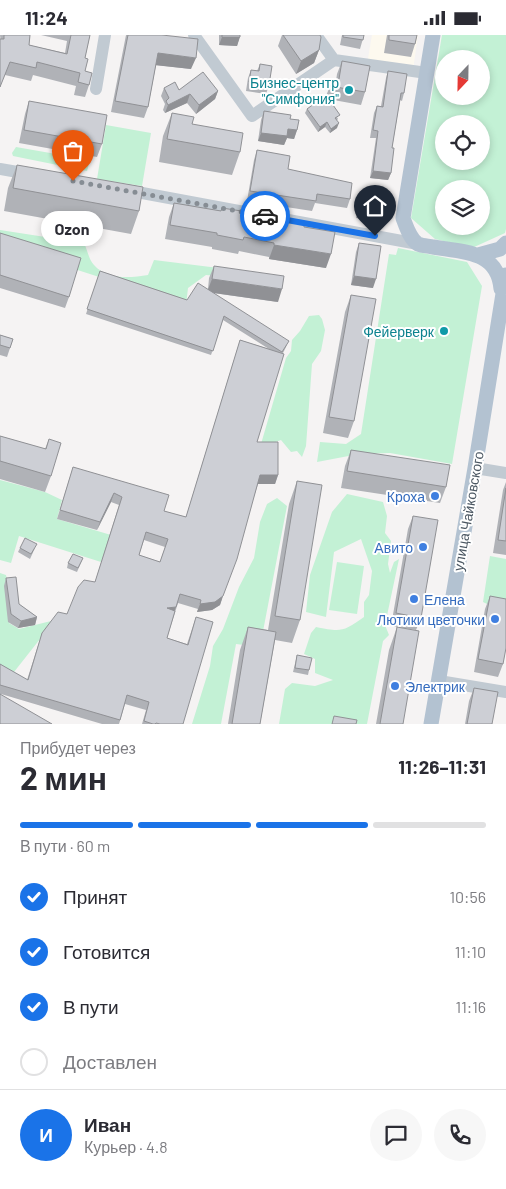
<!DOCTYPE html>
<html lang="ru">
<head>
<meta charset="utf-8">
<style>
  :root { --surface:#fff; --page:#f7f7f7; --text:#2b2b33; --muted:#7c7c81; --line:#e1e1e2; --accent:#1a73e8 }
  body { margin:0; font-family:Barlow,sans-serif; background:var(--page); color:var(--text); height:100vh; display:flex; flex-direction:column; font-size:19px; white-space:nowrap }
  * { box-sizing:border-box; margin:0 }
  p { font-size:16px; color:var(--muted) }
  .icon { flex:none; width:28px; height:28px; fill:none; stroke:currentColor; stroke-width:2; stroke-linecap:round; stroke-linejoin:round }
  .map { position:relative; height:689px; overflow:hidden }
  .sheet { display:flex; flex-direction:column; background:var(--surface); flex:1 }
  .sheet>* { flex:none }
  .needle { width:32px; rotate:202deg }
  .tools { position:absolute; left:435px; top:15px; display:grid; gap:10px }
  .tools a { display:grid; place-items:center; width:55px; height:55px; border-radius:50%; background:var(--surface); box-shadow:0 2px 8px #0003; font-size:25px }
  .pin { position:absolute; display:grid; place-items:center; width:42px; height:42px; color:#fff; margin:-51px -21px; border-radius:50% 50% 50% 0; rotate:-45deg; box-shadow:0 0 5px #0007 }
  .pin .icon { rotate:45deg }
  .courier { position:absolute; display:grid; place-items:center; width:50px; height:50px; margin:-25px; border:4px solid #1a73e8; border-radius:50%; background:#fff; color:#222; box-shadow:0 1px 6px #0007 }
  .bubble { position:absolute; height:35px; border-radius:18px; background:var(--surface); box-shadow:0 2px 8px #0003; font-size:16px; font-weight:700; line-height:35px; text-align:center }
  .head em { font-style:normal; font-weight:700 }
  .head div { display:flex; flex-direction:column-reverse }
  .head { display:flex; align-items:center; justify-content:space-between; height:85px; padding:0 20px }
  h1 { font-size:32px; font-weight:700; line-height:38px }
  .bar { display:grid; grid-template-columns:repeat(4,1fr); gap:8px 5px; align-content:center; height:60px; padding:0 20px }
  .bar i { height:6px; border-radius:4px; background:var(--line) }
  .bar .active { background:var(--accent) }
  .bar p { grid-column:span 4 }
  .line { display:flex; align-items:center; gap:12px; padding:0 20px; border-top:1px solid var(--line) }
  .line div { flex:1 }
  .round { display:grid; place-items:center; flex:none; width:52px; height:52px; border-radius:26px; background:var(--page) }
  ol { padding:0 20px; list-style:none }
  li { display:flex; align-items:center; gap:15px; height:55px }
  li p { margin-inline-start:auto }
  li .icon { padding:5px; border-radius:50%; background:var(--accent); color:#fff; stroke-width:4 }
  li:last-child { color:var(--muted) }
  li i { width:28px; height:28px; border:2px solid var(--line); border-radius:50% }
  .status { display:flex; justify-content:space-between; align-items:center; height:35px; padding:0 25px; background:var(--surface); direction:ltr }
  .status svg { height:14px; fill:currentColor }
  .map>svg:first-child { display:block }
</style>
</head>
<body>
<div class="status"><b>11:24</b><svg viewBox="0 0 49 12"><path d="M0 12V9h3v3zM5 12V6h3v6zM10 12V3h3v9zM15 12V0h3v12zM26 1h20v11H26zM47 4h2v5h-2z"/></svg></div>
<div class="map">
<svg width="506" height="689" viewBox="0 0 506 689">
  <rect width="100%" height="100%" fill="#f5f3f3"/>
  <!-- commercial -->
  <path fill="#fdf9ef" d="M372 0H418L412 42 366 35Z"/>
  <!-- green -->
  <path fill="#c3f1d5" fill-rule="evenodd" d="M442 0H506V194L505 198 472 213 435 204 411 183ZM444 24H481V61H444ZM444 89H481V126H444ZM444 154H481V191H444Z
    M106 90 151 98 142 151 97 144Z
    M16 112 90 125 87 136 13 121 12 118Z
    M0 195 84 208C87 214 89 225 94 230 107 245 130 243 148 240L154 225 243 236 240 243 206 240 188 253 186 270 0 210Z
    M398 213 467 227 482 251 452 429 390 418 359 419 317 427 320 407 346 409 361 399 389 219 396 220Z
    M319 280 322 284 325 295 321 316 312 329 306 411 302 422 297 416 291 417 281 405 262 412 261 409 286 323 291 316 292 305 300 296 309 281Z
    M0 445 45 457 62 465 57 484 111 500 101 527 19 501 11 528 0 525Z
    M347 459 383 467 387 481 385 498 391 506 388 529 390 538 394 527 399 524 385 590 389 600 383 606 367 689H279L285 654 292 648 315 651 333 645 315 638V624L304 619 311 598 316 592C341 597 343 597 364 582V567L369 560 372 536 361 504 334 517 326 582 306 577 310 540 332 477Z
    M277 463 287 471 260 612 236 609 221 689H192L210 631 213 611 223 594 239 552 254 523 260 487 267 469Z
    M490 521 506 524V574L489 570 483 567Z
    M337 527 364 531 357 579 329 575Z
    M0 538 6 540 7 545 9 588 19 594 55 585 14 637 1 639H0Z"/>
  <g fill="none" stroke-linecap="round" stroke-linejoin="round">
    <!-- minor -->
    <path stroke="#c1cad2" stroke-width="12" d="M194 0 252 81 334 25 427 38
      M316 0 334 25
      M96 54 105 0
      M0 134 29 139
      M126 155 418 209
      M475 433 506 438
      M439 646 506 657"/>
    <!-- major -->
    <path stroke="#b3c2d1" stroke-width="15" d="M433 0 403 183C406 191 410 204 418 209 422 211 429 211 433 212 464 217 498 216 501 254
      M478 220 500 214 506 208
      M431 689 475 433 506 240"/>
  </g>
  <!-- wall -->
  <path fill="#b0b2b7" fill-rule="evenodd" d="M0 0H30L29 10 65 18 67 6 41 0H90L85 23V36L89 50 85 62 74 60 76 51 33 40 31 46 5 40Z
    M126 0H162L191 34 156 30 148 72 144 83 111 77Z
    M219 0H240L237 11 219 10Z
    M282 0H320L319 15 314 28 296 39 278 11Z
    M342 0H364L360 14 340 10Z
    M387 0H417L415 9 411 22 384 18Z
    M342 26 365 57 361 70 328 64 338 84 337 85V93L330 98 325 92 318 97 305 78 307 74 326 61 330 51 336 46 337 39Z
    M260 29 269 50 266 59 246 56 248 43 251 35 257 36Z
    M388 36 404 58 402 66 400 65 392 113 391 138 388 145 370 143 376 103H370L374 78 377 71H381L386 43Z
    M164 53 179 55 218 56 215 64 196 79 187 68 165 78 163 75 165 69 161 61Z
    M29 66 102 109 97 122 19 108 25 79Z
    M264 76 290 84 297 95 294 104 287 103 284 110 258 106 261 85Z
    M172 78 240 117 232 140 159 127 163 101Z
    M257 115 288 134 350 164 347 173 315 168 312 176 247 166 254 125Z
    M17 130 139 176 131 199 4 176 8 153Z
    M369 156 384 183 383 187 356 183 358 167 360 162 367 164Z
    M174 168 221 176 222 173 248 181 304 192 326 233 269 224V222L239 216 238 219 212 214V212L165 204 169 182Z
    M0 198 69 262 65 273 0 253Z
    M359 208 373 253 351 250 356 217Z
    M214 231 278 267 213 258 287 310 283 318 257 407 278 440 275 449H258L220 570 212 575 197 577 198 574 178 568 167 603 187 609 196 582 183 689H142L146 675 125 669 119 689H102L1 659 0 689V629L27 645 42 598 67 579 95 547 119 470 111 467 97 495 57 484 73 432 164 476 186 482 240 305 269 314 223 285 211 320 86 279 100 236 187 265 208 254 209 243ZM144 505 165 512 160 527 139 520Z
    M351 260 354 386 348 403 323 398 345 277Z
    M0 300 13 304 7 322 0 320Z
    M0 401 45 414 49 404 51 441 45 457 0 444Z
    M351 415 446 452 440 468 341 453 345 431Z
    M297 446 300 585 292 608 275 605 260 689H228L240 615 248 592 268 595 289 469Z
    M506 447V520L493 518 503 455Z
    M413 481 421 583 416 595 391 591 408 494Z
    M20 513H35L30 524 18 517Z
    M83 523 77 537 67 533 68 528Z
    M6 543 19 569 37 582 35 590 18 593 8 587 4 551Z
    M490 561 503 629 498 642 474 637 485 574Z
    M397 592 403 689H376L389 615Z
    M297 620 309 635 308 640 293 637Z
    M474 653 492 689H465L469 666Z"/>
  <!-- shaded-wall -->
  <path fill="#909195" d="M222 2H240L237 11 219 10Z
    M319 15 314 28 296 39 301 26Z
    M158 18 196 23 191 34 154 30Z
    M218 56 215 64 196 79 199 70Z
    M190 59 187 68 165 78 168 70Z
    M327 87 325 92 318 97 320 92Z
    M339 88 337 93 330 98 331 94Z
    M288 94 297 95 294 104 287 103 284 110 258 106 261 98Z
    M373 136 391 138 388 145 370 143Z
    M274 210 331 219 326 233 269 224Z
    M354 241 376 244 373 253 351 250Z
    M212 244 282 254 278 267 207 257Z
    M260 440H278L275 449H257Z
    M114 458 111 467 97 495 100 487Z
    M223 561 220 570 212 575 197 577 200 569Z
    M176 572 173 580 167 573Z
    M37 582 35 590 18 593 21 586Z"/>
  <!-- building -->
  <path fill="#cdcfd5" stroke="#909195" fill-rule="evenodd" d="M4 0H30L29 10 67 19 71 0H90L85 23 88 24 85 36 92 38 89 50 78 47 80 38 37 27 36 33 10 27 0 52V4H4Z
    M128 0H162L198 4 196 23 158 18 148 72 115 66Z
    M222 0H240V2H222Z
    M283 0H320L321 2 319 15 301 26Z
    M343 0H364L363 5 343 2Z
    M389 0H417L415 9 389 5Z
    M342 26 370 31 365 57 330 51 339 44Z
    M260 29 272 31 269 50 249 47 251 35 259 36Z
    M388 36 407 39 404 58H401L392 113H394L391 138 373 136 378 96 373 95 377 71 383 72Z
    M203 37 218 56 199 70 190 59 168 70 166 66 169 63 164 53 175 47 179 55Z
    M326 60 340 80 335 83 339 88 331 94 327 87 320 92 307 74Z
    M29 66 107 80 102 109 24 95Z
    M264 76 291 80 290 84 299 85 297 95 288 94 287 101 261 98Z
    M172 78 194 82 192 89 243 98 240 117 167 104Z
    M257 115 290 121 288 134 352 148 350 164 317 159 316 166 250 156Z
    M17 130 143 152 139 176 13 153Z
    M369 156 388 159 384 183 357 178 360 162 368 164Z
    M174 168 221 176 222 173 248 177V181L278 187 279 184 304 189V192L335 197 331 219 274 210V208L244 202 243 205 217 200V198L170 190Z
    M0 198 81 223 69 262 0 240Z
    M359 208 381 211 376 244 354 241Z
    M214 231 284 241 282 254 212 244Z
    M100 236 187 265 198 248 289 306 282 317 224 281 213 316 87 274Z
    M351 260 376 264 354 386 329 382Z
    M0 300 13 304 10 313 0 310Z
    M240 305 284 319 257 407H278V440H260L237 524 223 561 215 567 200 569 201 565 180 559 176 572 167 573 175 576 167 603 188 610 196 582 213 587 183 689H160L156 688 155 689H153L144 686 149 667 127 660 120 685 0 650V629L28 645 42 598 58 577 67 579 78 552 84 545 95 547 122 462 114 458 100 487 60 475 73 432 169 460 164 476 186 482ZM146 497 168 504 160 527 139 520Z
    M0 401 46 414 49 404 61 408 51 441 0 426Z
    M351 415 450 430 446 452 347 436Z
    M297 446 322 450 300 585 275 581Z
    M506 453V506L498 505Z
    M413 481 438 485 421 583 396 578Z
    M25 503 37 509 31 519 20 513Z
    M73 519 83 523 78 533 68 528Z
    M16 542 19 569 37 582 21 586 11 579 6 543Z
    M490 561 506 564V613L503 629 478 624Z
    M248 592 276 597 260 689H232Z
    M397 592 419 596 403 689H380Z
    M297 620 312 623 309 635 295 633Z
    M474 653 498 657 492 689H467Z
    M0 659 52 689H0Z
    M334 681 357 685 356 689H332Z"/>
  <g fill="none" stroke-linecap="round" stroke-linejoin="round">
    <!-- done -->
    <path stroke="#868d94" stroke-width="5" stroke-dasharray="0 9" d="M73 146 265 181"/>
    <!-- route -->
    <path stroke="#1a73e8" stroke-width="6" d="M265 181 375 201"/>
  </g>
  <!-- markers -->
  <g fill="#0f9aa8" stroke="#fff" stroke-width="2">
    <circle cx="349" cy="55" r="5"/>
    <circle cx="444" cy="296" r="5"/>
  </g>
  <g fill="#3f7fe0" stroke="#fff" stroke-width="2">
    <circle cx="435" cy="461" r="5"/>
    <circle cx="423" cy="512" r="5"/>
    <circle cx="414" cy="564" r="5"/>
    <circle cx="495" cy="584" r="5"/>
    <circle cx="395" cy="651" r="5"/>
  </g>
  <g text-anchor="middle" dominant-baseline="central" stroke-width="4" stroke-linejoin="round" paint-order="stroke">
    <!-- culture labels -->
    <g font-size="14" fill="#0d838f" stroke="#fff" text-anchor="end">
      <text x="339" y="47">Бизнес-центр<tspan x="339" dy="16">"Симфония"</tspan></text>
      <text x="434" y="296">Фейерверк</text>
    </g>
    <!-- shop labels -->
    <g font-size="14" fill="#366cbe" stroke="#fff" text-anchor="end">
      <text x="425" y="461">Кроха</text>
      <text x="413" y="512">Авито</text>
      <text x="424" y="564" text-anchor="start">Елена</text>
      <text x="485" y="584">Лютики цветочки</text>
      <text x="405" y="651" text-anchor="start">Электрик</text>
    </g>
    <!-- street labels -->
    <g font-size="14" fill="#4a5661" stroke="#fff">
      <text transform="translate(468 476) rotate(-80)">улица Чайковского</text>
    </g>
  </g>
</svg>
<div class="tools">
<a><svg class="needle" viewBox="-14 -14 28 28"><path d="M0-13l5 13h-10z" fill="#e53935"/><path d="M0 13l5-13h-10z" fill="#7c7c81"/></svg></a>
<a><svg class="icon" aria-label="locate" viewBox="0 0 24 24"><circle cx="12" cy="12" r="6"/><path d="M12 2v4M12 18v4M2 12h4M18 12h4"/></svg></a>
<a><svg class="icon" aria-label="layers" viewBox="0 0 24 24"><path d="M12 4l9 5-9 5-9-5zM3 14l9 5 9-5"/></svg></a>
</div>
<div class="pin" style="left:73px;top:146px;background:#ea580c"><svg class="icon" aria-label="bag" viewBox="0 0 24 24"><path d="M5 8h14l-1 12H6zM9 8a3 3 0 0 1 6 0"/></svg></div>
<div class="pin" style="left:375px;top:201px;background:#1f2937"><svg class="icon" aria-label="home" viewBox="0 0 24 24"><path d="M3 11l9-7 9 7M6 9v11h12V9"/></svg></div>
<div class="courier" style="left:265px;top:181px"><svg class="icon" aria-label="car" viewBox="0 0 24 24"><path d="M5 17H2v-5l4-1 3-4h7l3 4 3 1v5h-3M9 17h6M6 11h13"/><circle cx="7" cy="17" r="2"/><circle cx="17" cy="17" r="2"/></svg></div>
<div class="bubble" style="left:41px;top:176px;width:62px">Ozon</div>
</div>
<section class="sheet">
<div class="head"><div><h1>2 мин</h1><p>Прибудет через</p></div><em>11:26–11:31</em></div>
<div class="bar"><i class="active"></i><i class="active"></i><i class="active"></i><i></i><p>В пути · 60 m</p></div>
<ol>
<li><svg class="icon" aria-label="check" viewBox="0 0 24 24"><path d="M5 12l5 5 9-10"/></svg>Принят<p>10:56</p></li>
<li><svg class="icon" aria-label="check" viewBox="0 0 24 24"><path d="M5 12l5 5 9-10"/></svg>Готовится<p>11:10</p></li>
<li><svg class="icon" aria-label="check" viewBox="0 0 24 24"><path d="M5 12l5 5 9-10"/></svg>В пути<p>11:16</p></li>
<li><i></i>Доставлен</li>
</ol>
<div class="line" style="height:90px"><b class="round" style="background:var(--accent);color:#fff">И</b><div><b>Иван</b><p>Курьер · 4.8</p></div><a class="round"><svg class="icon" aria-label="chat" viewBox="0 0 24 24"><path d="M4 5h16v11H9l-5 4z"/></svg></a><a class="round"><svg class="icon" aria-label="phone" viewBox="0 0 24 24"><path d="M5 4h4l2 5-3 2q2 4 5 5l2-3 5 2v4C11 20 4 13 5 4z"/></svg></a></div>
</section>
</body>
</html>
